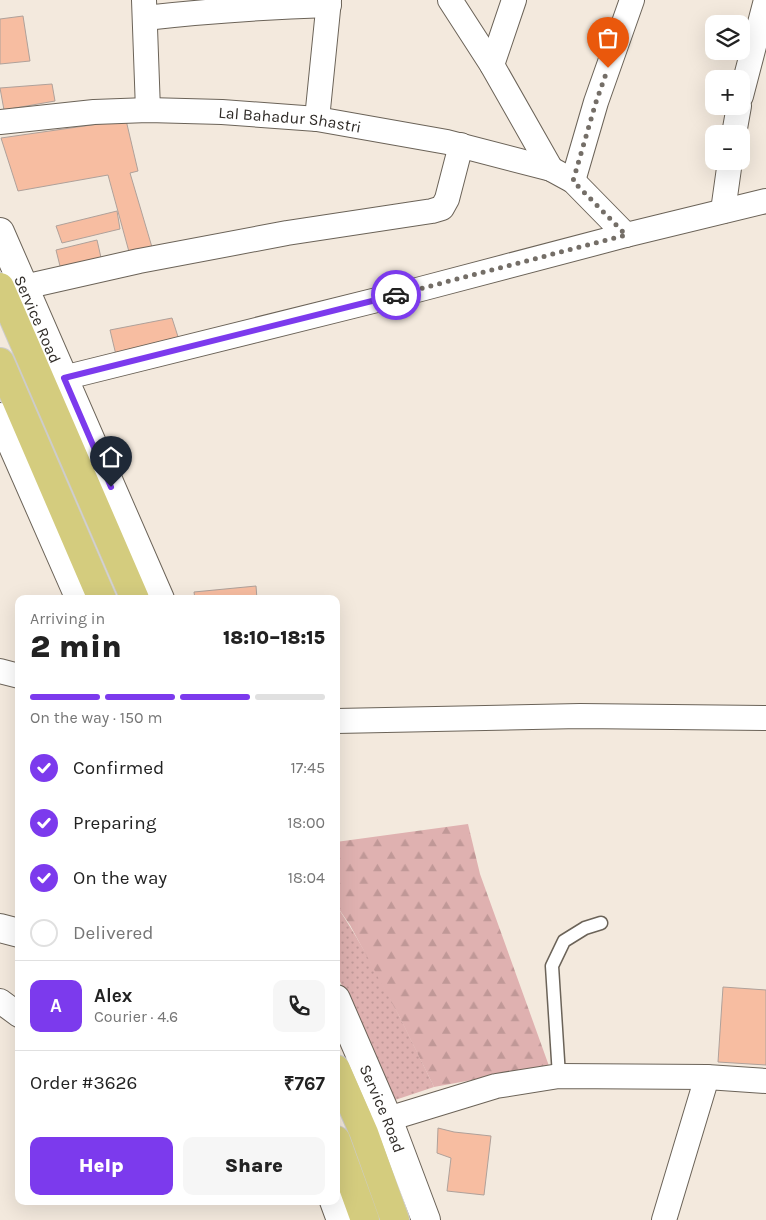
<!DOCTYPE html>
<html lang="en">
<head>
<meta charset="utf-8">
<style>
  :root { --surface:#fff; --page:#f6f6f6; --text:#222; --muted:#767676; --line:#e0e0e0; --accent:#7c3aed }
  body { margin:0; font-family:Karla,sans-serif; background:var(--page); color:var(--text); height:100vh; display:flex; flex-direction:column; font-size:19px; white-space:nowrap }
  * { box-sizing:border-box; margin:0 }
  p { font-size:16px; color:var(--muted) }
  .icon { flex:none; width:28px; height:28px; fill:none; stroke:currentColor; stroke-width:2; stroke-linecap:round; stroke-linejoin:round }
  .map { position:relative; flex:1; overflow:hidden }
  .sheet { position:absolute; left:15px; top:595px; width:325px; height:610px; display:flex; flex-direction:column; background:var(--surface); border-radius:10px; box-shadow:0 5px 20px #0002 }
  .sheet>* { flex:none }
  .tools { position:absolute; left:705px; top:15px; display:grid; gap:10px }
  .tools a { display:grid; place-items:center; width:45px; height:45px; border-radius:10px; background:var(--surface); box-shadow:0 5px 20px #0002; font-size:25px }
  .pin { position:absolute; display:grid; place-items:center; width:42px; height:42px; color:#fff; margin:-51px -21px; border-radius:50% 50% 50% 0; rotate:-45deg; box-shadow:0 0 5px #0007 }
  .pin .icon { rotate:45deg }
  .courier { position:absolute; display:grid; place-items:center; width:50px; height:50px; margin:-25px; border:4px solid #7c3aed; border-radius:50%; background:#fff; color:#222; box-shadow:0 1px 6px #0007 }
  .overview em { font-style:normal; font-weight:800 }
  .overview div { display:flex; flex-direction:column-reverse }
  .overview { display:flex; align-items:center; justify-content:space-between; height:85px; padding:0 15px }
  h1 { font-size:32px; font-weight:800; line-height:38px }
  .bar { display:grid; grid-template-columns:repeat(4,1fr); gap:8px 5px; align-content:center; height:60px; padding:0 15px }
  .bar i { height:6px; border-radius:4px; background:var(--line) }
  .bar .current { background:var(--accent) }
  .bar p { grid-column:span 4 }
  .line { display:flex; align-items:center; gap:12px; padding:0 15px; border-top:1px solid var(--line) }
  .line div { flex:1 }
  .round { display:grid; place-items:center; flex:none; width:52px; height:52px; border-radius:10px; background:var(--page) }
  ol { padding:0 15px; list-style:none }
  li { display:flex; align-items:center; gap:15px; height:55px }
  li p { margin-inline-start:auto }
  li .icon { padding:5px; border-radius:50%; background:var(--accent); color:#fff; stroke-width:4 }
  li:last-child { color:var(--muted) }
  li i { width:28px; height:28px; border:2px solid var(--line); border-radius:50% }
  .cta { display:flex; gap:10px; margin-top:auto; padding:10px 15px }
  .cta a { flex:1; height:58px; border-radius:10px; background:var(--accent); color:#fff; font-size:20px; font-weight:800; line-height:58px; text-align:center }
  .cta a+a { background:var(--page); color:var(--text) }
  .map>svg:first-child { display:block }
</style>
</head>
<body>
<div class="map">
<svg width="766" height="1220" viewBox="0 0 766 1220">
  <defs>
    <pattern id="grass-dots" width="8" height="8" patternUnits="userSpaceOnUse" patternTransform="scale(1.25)"><rect width="8" height="8" fill="#dfb1b0"/><path d="M2 2h.1M6 6h.1" fill="none" stroke="#c09897" stroke-width="1.8" stroke-linecap="round"/></pattern>
    <pattern id="forest-firs" width="22" height="20" patternUnits="userSpaceOnUse" patternTransform="scale(1.25)"><rect width="22" height="20" fill="#dfb1b0"/><path d="M5 1l3.5 6h-7zM16 11l3.5 6h-7z" fill="#c09897"/></pattern>
  </defs>
  <rect width="100%" height="100%" fill="#f3e9dd"/>
  <!-- grass -->
  <path fill="url(#grass-dots)" d="M336 905C374 962 404 1025 434 1087L395 1100 336 973Z"/>
  <!-- forest -->
  <path fill="url(#forest-firs)" d="M468 824 480 874 549 1066 434 1087 399 1016 350 925 336 905V842Z"/>
  <!-- building -->
  <path fill="#f7bda1" stroke="#afa19a" d="M23 16 30 61 0 64V19Z
    M52 84 55 101 4 110 0 88Z
    M126 120 138 171 130 173 154 254 131 259 108 175 18 191 1 138Z
    M117 211 120 229 62 243 56 226Z
    M97 240 102 262 61 270 56 250Z
    M172 318 180 343 116 355 110 330Z
    M256 586 257 599H195L194 592Z
    M723 987 766 990V1065L718 1062Z
    M438 1128 454 1132 491 1136 484 1195 447 1191 451 1158 437 1153Z"/>
  <g fill="none" stroke-linecap="round" stroke-linejoin="round">
    <!-- service casing -->
    <g stroke="#6b6358" stroke-width="15">
      <path id="service" d="M559 1076 552 966 564 941 585 928 601 923"/>
    </g>
    <!-- minor casing -->
    <g stroke="#6b6358" stroke-width="26">
      <g id="minor">
        <path d="M144 0 148 110"/>
        <path d="M450 0 492 65 551 169"/>
        <path d="M145 18C206 11 267 7 329 5"/>
        <path d="M492 65 514 0"/>
        <path d="M741 96 766 0"/>
        <path d="M317 119 329 0"/>
        <path id="s1" d="M0 122 94 112 148 110 222 112 317 119 447 142 551 169 573 181 626 235"/>
        <path d="M734 134 739 106"/>
        <path d="M573 181 596 102 632 0"/>
        <path d="M723 211 730 161"/>
        <path d="M24 287 139 261 287 233 432 211 442 208 447 199 461 145"/>
        <path d="M63 378 417 290 626 235 766 201"/>
        <path d="M0 671 19 676"/>
        <path d="M336 721 580 716 766 718"/>
        <path d="M0 1001 19 1015"/>
        <path d="M371 1129 388 1119 496 1086 559 1076 707 1077 766 1081"/>
        <path d="M664 1220 707 1077"/>
      </g>
    </g>
    <!-- tertiary casing -->
    <g stroke="#6b6358" stroke-width="30">
      <g id="tertiary">
        <path id="s2" d="M0 232 160 599"/>
        <path d="M0 417 80 599"/>
        <path d="M0 928 19 933"/>
        <path id="s3" d="M336 999 388 1119 426 1220"/>
        <path d="M334 1201 341 1220"/>
      </g>
    </g>
    <!-- trunk casing -->
    <g stroke="#cdcccb" stroke-width="30">
      <path id="trunk" d="M0 287 135 599
        M0 362 102 599
        M336 1069 364 1133 395 1220
        M336 1140 365 1220"/>
    </g>
    <!-- service -->
    <use href="#service" stroke="#fff" stroke-width="12"/>
    <!-- minor -->
    <use href="#minor" stroke="#fff" stroke-width="24"/>
    <!-- tertiary -->
    <use href="#tertiary" stroke="#fff" stroke-width="28"/>
    <!-- trunk -->
    <use href="#trunk" stroke="#d4cc7e" stroke-width="28"/>
  </g>
  <g fill="none" stroke-linecap="round" stroke-linejoin="round">
    <!-- done -->
    <path stroke="#746e67" stroke-width="5" stroke-dasharray="0 9" d="M396 295 626 235 573 181 596 102 608 68"/>
    <!-- route -->
    <path stroke="#7c3aed" stroke-width="6" d="M111 487 64 378 396 295"/>
  </g>
  <g text-anchor="middle" dominant-baseline="central" stroke-width="4" stroke-linejoin="round" paint-order="stroke">
    <!-- street labels -->
    <g font-size="16" fill="#2f2b27" stroke="#f3e9dd">
      <text stroke="none"><textPath href="#s1" startOffset="291">Lal Bahadur Shastri</textPath></text>
      <text stroke="none"><textPath href="#s2" startOffset="95">Service Road</textPath></text>
      <text stroke="none"><textPath href="#s3" startOffset="119">Service Road</textPath></text>
    </g>
  </g>
</svg>
<div class="tools">
<a><svg class="icon" aria-label="layers" viewBox="0 0 24 24"><path d="M12 4l9 5-9 5-9-5zM3 14l9 5 9-5"/></svg></a>
<a>+</a>
<a>−</a>
</div>
<div class="pin" style="left:608px;top:68px;background:#ea580c"><svg class="icon" aria-label="bag" viewBox="0 0 24 24"><path d="M5 8h14l-1 12H6zM9 8a3 3 0 0 1 6 0"/></svg></div>
<div class="pin" style="left:111px;top:487px;background:#1f2937"><svg class="icon" aria-label="home" viewBox="0 0 24 24"><path d="M3 11l9-7 9 7M6 9v11h12V9"/></svg></div>
<div class="courier" style="left:396px;top:295px"><svg class="icon" aria-label="car" viewBox="0 0 24 24"><path d="M5 17H2v-5l4-1 3-4h7l3 4 3 1v5h-3M9 17h6M6 11h13"/><circle cx="7" cy="17" r="2"/><circle cx="17" cy="17" r="2"/></svg></div>
<section class="sheet">
<div class="overview"><div><h1>2 min</h1><p>Arriving in</p></div><em>18:10–18:15</em></div>
<div class="bar"><i class="current"></i><i class="current"></i><i class="current"></i><i></i><p>On the way · 150 m</p></div>
<ol>
<li><svg class="icon" aria-label="check" viewBox="0 0 24 24"><path d="M5 12l5 5 9-10"/></svg>Confirmed<p>17:45</p></li>
<li><svg class="icon" aria-label="check" viewBox="0 0 24 24"><path d="M5 12l5 5 9-10"/></svg>Preparing<p>18:00</p></li>
<li><svg class="icon" aria-label="check" viewBox="0 0 24 24"><path d="M5 12l5 5 9-10"/></svg>On the way<p>18:04</p></li>
<li><i></i>Delivered</li>
</ol>
<div class="line" style="height:90px"><b class="round" style="background:var(--accent);color:#fff">A</b><div><b>Alex</b><p>Courier · 4.6</p></div><a class="round"><svg class="icon" aria-label="phone" viewBox="0 0 24 24"><path d="M5 4h4l2 5-3 2q2 4 5 5l2-3 5 2v4C11 20 4 13 5 4z"/></svg></a></div>
<div class="line" style="height:65px"><div>Order #3626</div><b>₹767</b></div>
<div class="cta"><a>Help</a><a>Share</a></div>
</section>
</div>
</body>
</html>
